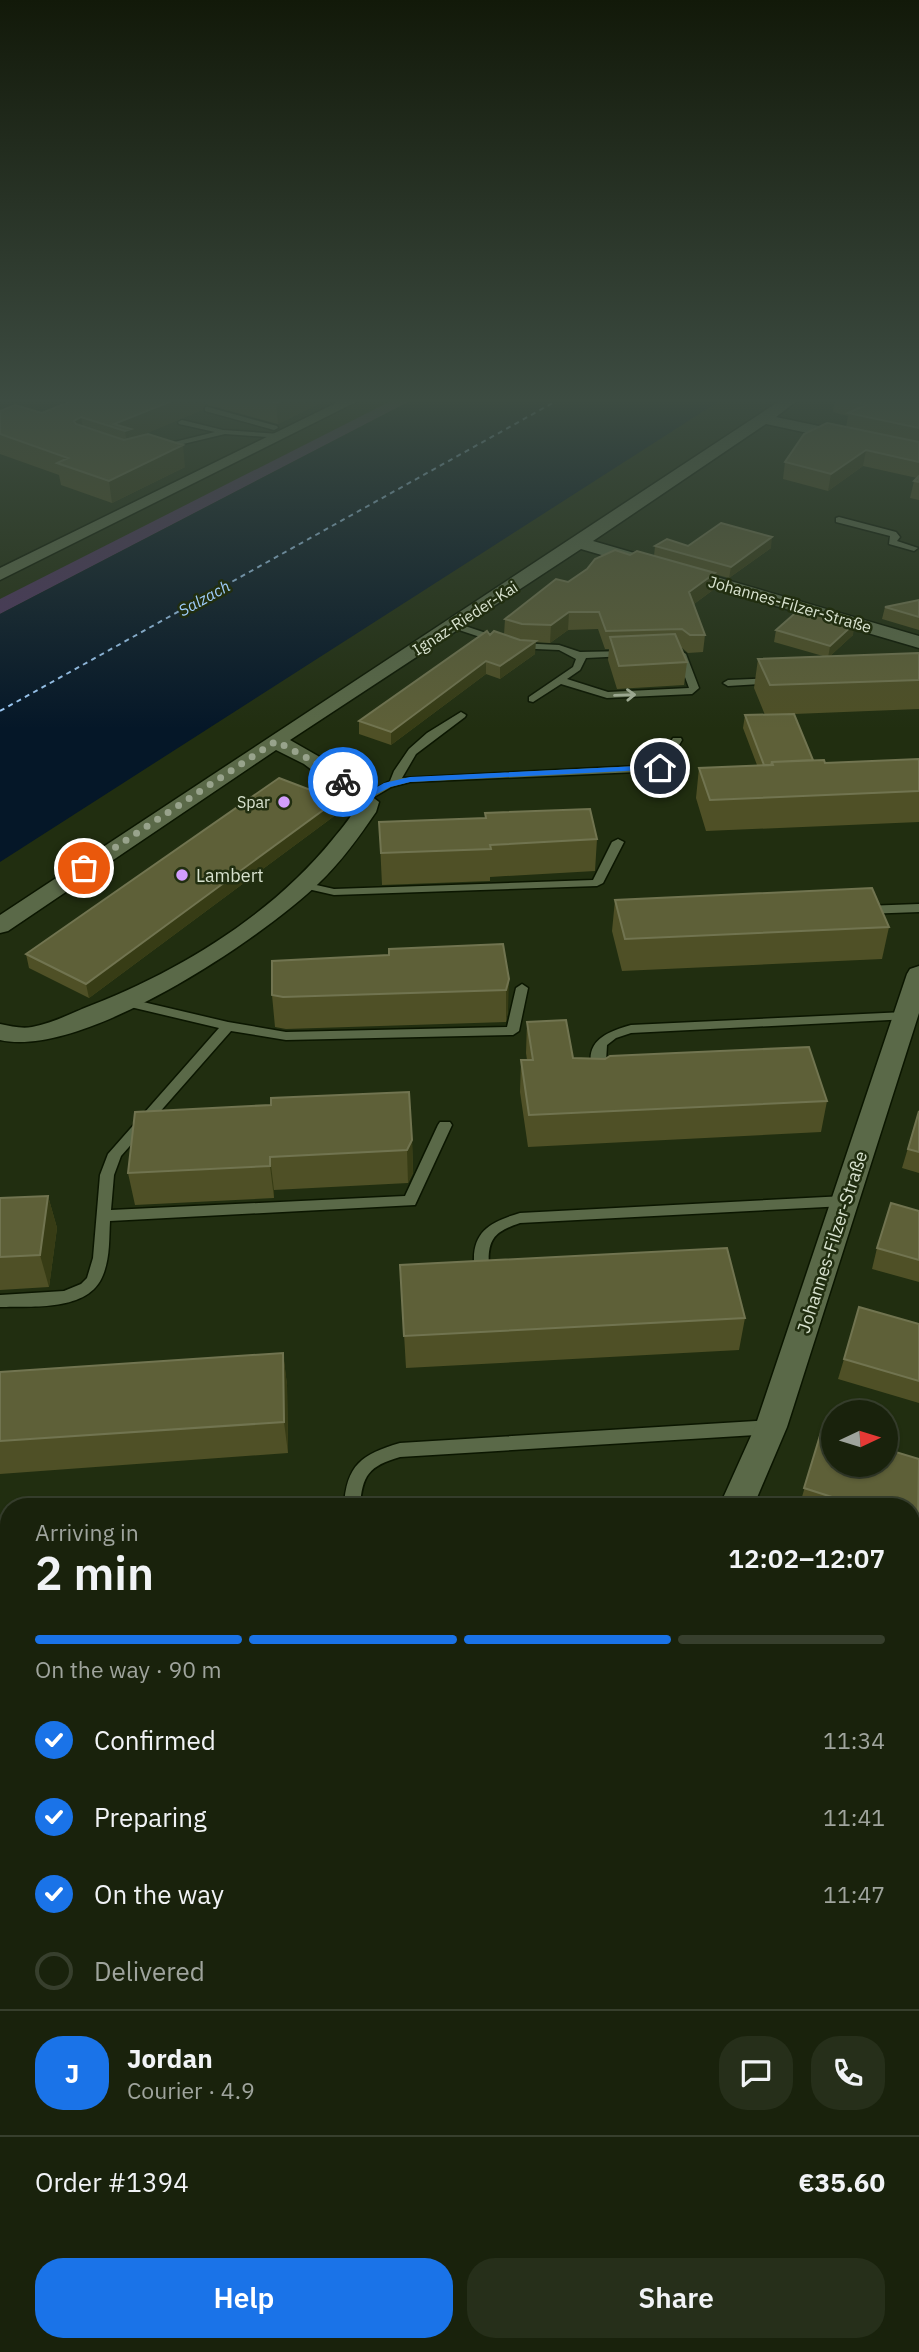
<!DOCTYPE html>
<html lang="en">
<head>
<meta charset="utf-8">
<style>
  :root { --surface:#19220c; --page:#262f1a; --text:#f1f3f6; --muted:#9fa49d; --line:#373f2d; --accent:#1a73e8 }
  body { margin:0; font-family:"IBM Plex Sans",sans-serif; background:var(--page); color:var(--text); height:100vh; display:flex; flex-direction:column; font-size:26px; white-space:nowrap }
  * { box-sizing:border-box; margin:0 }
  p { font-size:23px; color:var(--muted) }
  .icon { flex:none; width:38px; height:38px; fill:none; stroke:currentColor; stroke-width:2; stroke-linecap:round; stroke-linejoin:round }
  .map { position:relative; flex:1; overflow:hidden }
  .panel { position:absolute; left:0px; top:1498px; width:920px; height:854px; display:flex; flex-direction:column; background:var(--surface); border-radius:28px 28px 0 0; box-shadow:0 2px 5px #0004,0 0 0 2px var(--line) }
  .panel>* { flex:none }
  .needle { width:46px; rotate:86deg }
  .tools { position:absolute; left:821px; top:1400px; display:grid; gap:14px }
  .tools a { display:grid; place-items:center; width:77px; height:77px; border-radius:50%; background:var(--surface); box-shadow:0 2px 5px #0004,0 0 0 2px var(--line); font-size:35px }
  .pin { position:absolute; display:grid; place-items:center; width:60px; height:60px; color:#fff; margin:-30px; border:4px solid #fff; border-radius:50%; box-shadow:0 2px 7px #0007 }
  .courier { position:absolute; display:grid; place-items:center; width:70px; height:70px; margin:-35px; border:5px solid #1a73e8; border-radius:50%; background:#fff; color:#222; box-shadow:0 2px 9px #0007 }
  .headline em { font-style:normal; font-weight:600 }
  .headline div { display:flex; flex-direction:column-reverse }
  .headline { display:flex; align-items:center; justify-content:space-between; height:119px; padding:0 35px }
  h1 { font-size:46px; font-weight:600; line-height:52px }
  .bar { display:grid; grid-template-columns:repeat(4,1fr); gap:10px 7px; align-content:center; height:84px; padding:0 35px }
  .bar i { height:9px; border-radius:5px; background:var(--line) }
  .bar .current { background:var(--accent) }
  .bar p { grid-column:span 4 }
  .line { display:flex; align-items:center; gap:18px; padding:0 35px; border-top:2px solid var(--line) }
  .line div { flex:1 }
  .round { display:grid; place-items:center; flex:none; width:74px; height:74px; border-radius:28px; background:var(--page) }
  ol { padding:0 35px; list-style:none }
  li { display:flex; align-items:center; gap:21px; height:77px }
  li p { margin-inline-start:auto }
  li .icon { padding:7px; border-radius:50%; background:var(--accent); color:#fff; stroke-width:4 }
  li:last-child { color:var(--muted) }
  li i { width:38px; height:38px; border:4px solid var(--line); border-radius:50% }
  .cta { display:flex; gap:14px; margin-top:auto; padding:14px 35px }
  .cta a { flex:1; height:80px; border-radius:28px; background:var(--accent); color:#fff; font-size:28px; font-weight:600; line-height:80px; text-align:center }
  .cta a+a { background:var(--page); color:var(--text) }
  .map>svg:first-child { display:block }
</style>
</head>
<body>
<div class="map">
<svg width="919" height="2352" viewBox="0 0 919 2352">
  <rect width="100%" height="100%" fill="#212e10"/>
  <!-- green -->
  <path fill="#4d3461" d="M393 400H412L0 614V599Z"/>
  <!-- water -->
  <path fill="#051728" d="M412 400H721L0 862V614Z"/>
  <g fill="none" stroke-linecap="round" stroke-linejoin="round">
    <!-- ferry -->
    <path stroke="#9fcdfb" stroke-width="2" stroke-dasharray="5 4.5" stroke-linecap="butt" d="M0 711 558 400"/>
    <!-- lane casing -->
    <g stroke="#0b1600" stroke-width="3">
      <path id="lane" d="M208 407 277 426 278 428 274 430 205 411V407Z
        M182 420 223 430 280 434 284 436 280 438 225 434 158 450V446L215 432 179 424 178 422Z
        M839 517 896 532 900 537 897 541 918 548 914 551 889 544 890 536 836 522V518Z
        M453 622 501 638 503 640 498 643 450 627 448 625Z
        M517 643 559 645 580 652 629 651 631 653 626 656 586 658 580 670 567 679 608 692 689 688 677 655 672 651 677 648 686 654 699 688 692 694 607 698 561 684 533 702 529 701V697L573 667 576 659 559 650 514 648 512 646Z
        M774 678 777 679V683L728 686 723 683 728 680Z
        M461 712 466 715 465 717 416 754 402 778 657 765 673 738H681L682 740 664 770 660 771 410 782 391 787 369 800H361V796L390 781 394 771 409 749 427 733Z
        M618 839 624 842 603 883 597 886 334 895 299 887 297 885 303 882 334 889 593 880 612 842Z
        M919 904V912L864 914 858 910 864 906Z
        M522 984 528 988 519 1031 513 1035 286 1040 231 1031 121 1156 114 1175 111 1210 405 1196 438 1125 440 1122H450L452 1125 415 1205 110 1221C109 1239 110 1258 103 1275 89 1312 32 1306 0 1307V1295L64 1291 81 1284 87 1278 93 1258 100 1175 108 1154 219 1028 122 1005 120 1002 122 999 126 998 228 1022 286 1032 507 1027 516 988Z
        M905 1012 911 1016 909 1019 631 1033 616 1038 607 1045 605 1078H595C581 1044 602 1033 631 1025Z
        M845 1196 852 1201 845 1206 520 1223C494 1232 487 1239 489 1268 489 1274 490 1278 487 1284H477C474 1277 474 1269 474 1261 473 1230 493 1221 520 1213Z
        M771 1420 777 1422 779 1427 777 1432 771 1434 400 1457C369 1466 362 1475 360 1507H344C346 1465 362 1454 400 1443Z"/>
    </g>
    <!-- street casing -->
    <g stroke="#0b1600" stroke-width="3">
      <path id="street" d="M342 400H360L0 580V568Z
        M781 400H798L776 417 919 447V457L766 424 593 541 919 636V648L581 549 290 740 318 756 379 802 376 812C359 837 341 862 319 883 260 940 82 1059 0 1040V1024C11 1026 21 1029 32 1027 49 1024 66 1016 82 1009 175 974 270 917 333 839 342 828 352 817 357 804L304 764 276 750 8 931 0 933V915Z
        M919 966V1013L787 1427 753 1507H719L755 1427 907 974 910 969Z
        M0 1530 9 1533V1567L0 1564Z
        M919 2267V2320L912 2323V2270Z
        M0 2300 9 2304V2343H29L26 2350 0 2352Z
        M847 2343H898L894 2352H843Z"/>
    </g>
    <!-- lane -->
    <use href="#lane" fill="#5a6948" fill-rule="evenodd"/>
    <!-- street -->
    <use href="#street" fill="#5a6948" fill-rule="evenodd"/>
  </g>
  <!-- wall -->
  <path fill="#4f5026" d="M74 400H326L278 424 205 404 202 410 137 437 185 467 112 503 61 485 59 475 0 454V411L42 413Z
    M835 400H919V500L910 498 914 481 917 478 863 466 828 491 783 479 785 462 846 427 848 416 833 412Z
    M655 546 771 548 729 578 714 574 713 590 694 604 705 635 703 652 688 653 681 647 687 662 684 685 617 689 608 660 609 649H605L598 629 568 630 550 643 535 642V654L500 679 486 674 391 745 359 734V721L490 635H504L505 619 568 582 630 555 654 556Z
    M919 600V630L882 619 885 607Z
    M776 630 853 635 830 656 919 653V709L794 714 813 760 825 763 919 759V822L706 831 696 798 699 768 757 765 743 728 745 715H765L754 688 758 659 823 656 774 642Z
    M337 800V814L89 998 29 968 26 954Z
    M485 813 597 839 595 871 490 877V881L382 885 379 822 485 818Z
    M615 900 889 927 882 959 622 971 612 931Z
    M503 944 508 1011 506 1022 286 1029 275 1027 272 995 389 955Z
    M527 1022 573 1058 827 1101 821 1132 528 1147 520 1092 521 1060H527L526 1053Z
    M919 1111V1173L902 1168Z
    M412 1140 413 1173 408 1183 274 1190V1198L135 1205 128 1173Z
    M48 1196 57 1228 49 1287 0 1290V1198Z
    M919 1211V1282L872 1269 877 1248Z
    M400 1265 745 1318 739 1350 406 1368Z
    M919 1324V1403L838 1379 844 1359Z
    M283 1353 287 1385 288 1453 0 1474V1372Z
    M822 1429 833 1433V1465H886V1449L919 1459V1521L912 1543V1507H799Z
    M9 1729V1810L0 1802V1737Z
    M540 2343H702L710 2352H547Z
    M791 2343H809L802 2352H799Z"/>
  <!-- shaded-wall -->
  <path fill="#373c15" d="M174 400H205V404L202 410 133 439 128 452 125 431 114 424Z
    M282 400H326L278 424 276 403Z
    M81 417 85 438 74 421Z
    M183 445 185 467 112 503 109 481Z
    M866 450 863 466 828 491 831 474Z
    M772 537 771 548 729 578 731 567Z
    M715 573 713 590 687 609 689 592Z
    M569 612 568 630 550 643 551 625Z
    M855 623 853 635 828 658 830 646Z
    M536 641 535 654 500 679V666Z
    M486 661V674L391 745V732Z
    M337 800V814L89 998 86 984Z
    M509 979 508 1011 506 1022V990Z
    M412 1140 413 1173 408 1183 407 1150Z
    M270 1157 274 1190V1198L270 1166Z
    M48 1196 57 1228 49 1287 40 1255Z
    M283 1353 287 1385 288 1453 284 1422Z
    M9 1651V1669L0 1677V1660Z
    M9 2112V2126L0 2136V2121Z"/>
  <!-- building -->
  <path fill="#5e6038" stroke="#717450" stroke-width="2" d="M74 400H174L114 424 131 429 125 431 81 417 74 421 76 424 124 440 148 434 183 445 109 481 57 463 68 458 0 434V411L15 405 42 413Z
    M265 400H282L276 403Z
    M848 400H919V428L848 413 866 405Z
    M827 423 919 442V462L866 450 831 474 785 462 804 434Z
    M919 476V482L914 481Z
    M721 523 772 537 731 567 655 546 667 539 688 546Z
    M615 550 630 555 637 551 715 573 689 592 705 635H690L682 629 606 631 599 612H569L551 625 522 624 505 619 556 579 568 582 587 569 595 559Z
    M919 600V617L885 607Z
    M802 607 855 623 830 646 776 630Z
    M487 631 490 635 494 631 520 640 536 641 500 666 486 661 391 732 359 721Z
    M675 634 687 662 619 666 610 637Z
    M919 653V680L770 685 758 659Z
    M794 714 813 760 772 762 771 765H764L745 715Z
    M919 759V791L710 800 699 768 773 765 772 762 824 760 825 763Z
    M279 778 337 800 86 984 26 954Z
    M590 809 597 839 490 845 491 849 381 853 379 822 486 818 485 813Z
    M872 888 889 927 625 939 615 900Z
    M503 944 509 979 506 990 283 997 272 995V961L389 955V949Z
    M566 1020 573 1058 605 1059 610 1056 809 1047 827 1101 529 1115 521 1060H533L527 1022Z
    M409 1092 412 1140 407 1150 270 1157V1166L128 1173 135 1112 271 1105V1098Z
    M919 1111V1152L908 1149Z
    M48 1196 40 1255 0 1257V1198Z
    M891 1203 919 1211V1260L877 1248Z
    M727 1248 745 1318 404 1336 400 1265Z
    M859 1307 919 1324V1381L844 1359Z
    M283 1353 284 1422 0 1441V1372Z
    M822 1429 833 1433V1465H886V1449L919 1459 918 1524 912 1522V1507H863L804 1488Z
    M624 1499 626 1507H497Z
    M0 1619 9 1626V1651L0 1660Z
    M9 1729V1803L0 1795V1737Z
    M9 1998V2112L0 2121V2008Z
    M913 2048 919 2054V2201L912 2211V2050Z
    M220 2343H316L325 2352H214Z
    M550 2343H702L710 2352H557Z"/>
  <!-- one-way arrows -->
  <defs><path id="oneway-shaft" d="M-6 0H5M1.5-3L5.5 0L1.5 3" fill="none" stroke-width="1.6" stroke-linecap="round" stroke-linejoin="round" transform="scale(1.75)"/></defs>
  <use stroke="#a6b299" href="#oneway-shaft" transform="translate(625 695) rotate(-2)"/>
  <!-- sky -->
  <linearGradient id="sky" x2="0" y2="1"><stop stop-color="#121909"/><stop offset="0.55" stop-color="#3d4c42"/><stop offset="1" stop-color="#3d4c42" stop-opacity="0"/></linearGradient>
  <rect width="919" height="729" fill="url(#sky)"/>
  <!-- route -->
  <path fill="#1a73e8" d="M660 765 663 769 410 782 390 787 365 800 338 782 346 780 365 794 384 783 410 777Z"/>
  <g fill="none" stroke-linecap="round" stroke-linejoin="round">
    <!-- done -->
    <path stroke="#98a38c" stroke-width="7" stroke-dasharray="0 12.6" d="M84 868 276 741 311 760 343 782"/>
  </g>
  <!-- markers -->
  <g fill="#d29dfd" stroke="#212e10" stroke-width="2.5">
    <circle cx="284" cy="802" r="7"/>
    <circle cx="182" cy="875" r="7"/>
  </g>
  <g text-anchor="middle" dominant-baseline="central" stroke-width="5" stroke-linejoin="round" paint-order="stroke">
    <!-- far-water labels -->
    <g font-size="16" font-style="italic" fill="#9fcdfb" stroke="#212e10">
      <text transform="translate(204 598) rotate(-29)">Salzach</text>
    </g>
    <!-- far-street labels -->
    <g font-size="16" fill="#d8e2cf" stroke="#212e10">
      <text transform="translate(790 604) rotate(16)">Johannes-Filzer-Straße</text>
      <text transform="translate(465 618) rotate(-33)">Ignaz-Rieder-Kai</text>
    </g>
    <!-- far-poi labels -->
    <g font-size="16" fill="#d8e2cf" stroke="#212e10" text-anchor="end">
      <text x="270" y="802">Spar</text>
    </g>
    <!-- poi labels -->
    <g font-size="18" fill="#d8e2cf" stroke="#212e10" text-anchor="start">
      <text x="196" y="875">Lambert</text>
    </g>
    <!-- street labels -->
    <g font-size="18" fill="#d8e2cf" stroke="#212e10">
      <text transform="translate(832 1242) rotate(-72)">Johannes-Filzer-Straße</text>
    </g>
  </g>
</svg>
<div class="tools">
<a><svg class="needle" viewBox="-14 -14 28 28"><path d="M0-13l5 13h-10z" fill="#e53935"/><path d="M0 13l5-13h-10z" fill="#9fa49d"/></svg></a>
</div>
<div class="pin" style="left:84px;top:868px;background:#ea580c"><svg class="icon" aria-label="bag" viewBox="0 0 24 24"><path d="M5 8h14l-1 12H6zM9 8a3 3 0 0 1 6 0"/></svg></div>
<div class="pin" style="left:660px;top:768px;background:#1f2937"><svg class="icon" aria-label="home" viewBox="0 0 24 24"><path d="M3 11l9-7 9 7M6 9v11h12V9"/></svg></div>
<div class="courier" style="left:343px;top:782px"><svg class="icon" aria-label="bike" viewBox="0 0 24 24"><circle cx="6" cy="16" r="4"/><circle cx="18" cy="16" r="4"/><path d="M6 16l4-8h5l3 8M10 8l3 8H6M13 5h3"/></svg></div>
<section class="panel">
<div class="headline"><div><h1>2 min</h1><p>Arriving in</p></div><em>12:02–12:07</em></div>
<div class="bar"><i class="current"></i><i class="current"></i><i class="current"></i><i></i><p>On the way · 90 m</p></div>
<ol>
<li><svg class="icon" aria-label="check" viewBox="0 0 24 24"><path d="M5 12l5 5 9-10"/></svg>Confirmed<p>11:34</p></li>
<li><svg class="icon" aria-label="check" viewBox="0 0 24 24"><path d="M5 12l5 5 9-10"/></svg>Preparing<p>11:41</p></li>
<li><svg class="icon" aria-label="check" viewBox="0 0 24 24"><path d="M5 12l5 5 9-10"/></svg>On the way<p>11:47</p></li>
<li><i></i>Delivered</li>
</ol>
<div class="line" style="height:126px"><b class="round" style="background:var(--accent);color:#fff">J</b><div><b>Jordan</b><p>Courier · 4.9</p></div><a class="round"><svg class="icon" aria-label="chat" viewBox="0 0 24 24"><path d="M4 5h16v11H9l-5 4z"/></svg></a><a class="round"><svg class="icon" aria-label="phone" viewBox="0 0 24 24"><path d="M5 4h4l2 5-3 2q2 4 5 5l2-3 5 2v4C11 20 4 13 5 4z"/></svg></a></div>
<div class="line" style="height:91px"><div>Order #1394</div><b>€35.60</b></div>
<div class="cta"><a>Help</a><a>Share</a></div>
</section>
</div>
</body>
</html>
